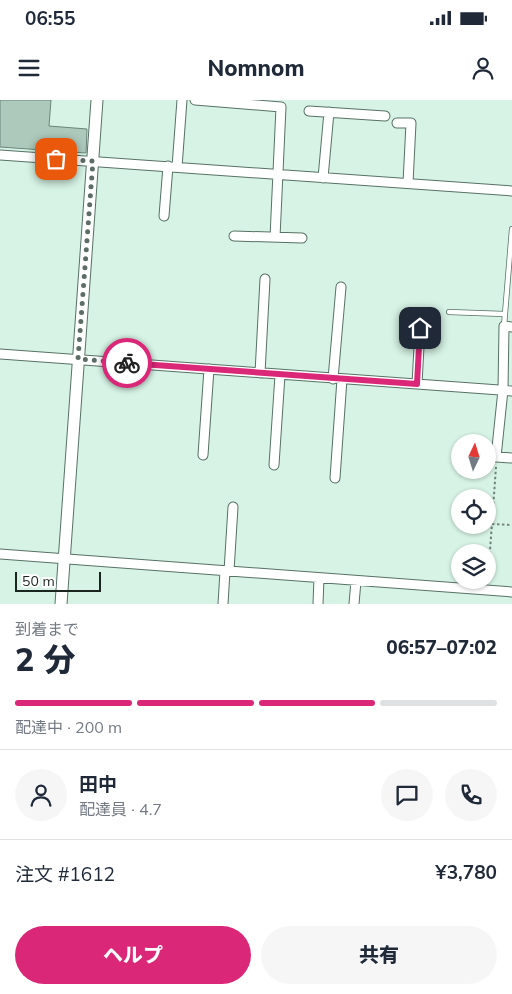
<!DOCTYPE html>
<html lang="ja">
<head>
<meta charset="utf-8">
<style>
  :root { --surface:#fff; --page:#f6f6f7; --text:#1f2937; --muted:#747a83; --line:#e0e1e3; --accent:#db2777 }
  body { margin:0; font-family:Mulish,"Noto Sans JP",sans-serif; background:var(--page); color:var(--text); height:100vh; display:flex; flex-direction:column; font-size:19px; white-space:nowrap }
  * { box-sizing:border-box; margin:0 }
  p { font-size:16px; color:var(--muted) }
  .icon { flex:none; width:28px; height:28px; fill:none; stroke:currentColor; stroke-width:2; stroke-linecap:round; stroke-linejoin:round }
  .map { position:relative; height:504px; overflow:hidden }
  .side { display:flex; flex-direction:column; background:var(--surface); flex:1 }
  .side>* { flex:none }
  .needle { width:32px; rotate:4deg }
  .tools { position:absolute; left:451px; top:334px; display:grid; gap:10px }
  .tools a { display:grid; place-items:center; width:45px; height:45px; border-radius:50%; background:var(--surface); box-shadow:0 1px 4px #0004; font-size:25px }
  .scale { position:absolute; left:15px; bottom:12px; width:86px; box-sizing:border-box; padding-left:5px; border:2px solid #1b2520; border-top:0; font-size:14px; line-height:18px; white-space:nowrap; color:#1b2520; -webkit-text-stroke:4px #fff; paint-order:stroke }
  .pin { position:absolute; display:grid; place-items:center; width:42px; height:42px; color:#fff; margin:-21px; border-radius:10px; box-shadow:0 2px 8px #0006 }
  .courier { position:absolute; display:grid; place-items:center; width:50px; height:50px; margin:-25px; border:4px solid #db2777; border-radius:50%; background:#fff; color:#222; box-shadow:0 1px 6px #0007 }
  .headline em { font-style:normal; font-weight:800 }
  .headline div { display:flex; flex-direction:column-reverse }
  .headline { display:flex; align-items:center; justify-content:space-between; height:85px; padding:0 15px }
  h1 { font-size:32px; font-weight:800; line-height:38px }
  .bar { display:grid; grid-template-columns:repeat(4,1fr); gap:8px 5px; align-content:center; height:60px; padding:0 15px }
  .bar i { height:6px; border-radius:4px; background:var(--line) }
  .bar .current { background:var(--accent) }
  .bar p { grid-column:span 4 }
  .line { display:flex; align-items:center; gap:12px; padding:0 15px; border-top:1px solid var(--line) }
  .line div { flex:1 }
  .round { display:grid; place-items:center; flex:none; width:52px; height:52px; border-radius:26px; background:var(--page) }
  .cta { display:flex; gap:10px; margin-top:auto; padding:10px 15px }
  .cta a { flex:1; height:58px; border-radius:30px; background:var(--accent); color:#fff; font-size:20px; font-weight:800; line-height:58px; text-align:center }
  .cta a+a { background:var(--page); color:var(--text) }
  .status { display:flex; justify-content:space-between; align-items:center; height:35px; padding:0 25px; background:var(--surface); direction:ltr }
  .status svg { height:14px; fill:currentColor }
  header { display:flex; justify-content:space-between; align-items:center; height:65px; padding:0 15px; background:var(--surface); font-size:22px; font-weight:800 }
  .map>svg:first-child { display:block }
</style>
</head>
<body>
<div class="status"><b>06:55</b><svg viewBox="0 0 49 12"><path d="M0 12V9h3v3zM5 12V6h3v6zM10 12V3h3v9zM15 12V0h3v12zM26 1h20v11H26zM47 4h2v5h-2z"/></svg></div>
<header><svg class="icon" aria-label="menu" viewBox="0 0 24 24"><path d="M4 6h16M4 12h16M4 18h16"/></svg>Nomnom<svg class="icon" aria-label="person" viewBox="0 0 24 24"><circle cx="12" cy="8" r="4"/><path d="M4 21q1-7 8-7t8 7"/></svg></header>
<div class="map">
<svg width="512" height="504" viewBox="0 0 512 504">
  <rect width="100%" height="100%" fill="#d6f3e5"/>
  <!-- building -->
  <path fill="#adc9bc" stroke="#6b857a" d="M0 0H51L49 26 87 29 86 53 0 47Z"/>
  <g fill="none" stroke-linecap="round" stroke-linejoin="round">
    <!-- service casing -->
    <g stroke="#577165" stroke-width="6">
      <path id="service" d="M449 212 504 214
        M504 226 512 129"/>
    </g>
    <!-- minor casing -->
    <g stroke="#577165" stroke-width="11">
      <path id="minor" d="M195 0 281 7 275 137
        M309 11 385 16
        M397 23H411L408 83
        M0 55 512 91
        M177 67 182 0
        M323 78 329 12
        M164 116 168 66
        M234 136 302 138
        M512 227 504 226 503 290 496 357 512 358
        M409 228H420L417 284
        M0 254 512 291
        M260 273 265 179
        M333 279 341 187
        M203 355 209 269
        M274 365 280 275
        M335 378 342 279
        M0 454 512 492
        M229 471 233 407
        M223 504 225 471
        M318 504 319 478
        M354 504 356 481"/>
    </g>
    <!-- tertiary casing -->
    <g stroke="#577165" stroke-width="13">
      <path id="tertiary" d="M61 504 97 0"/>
    </g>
    <!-- path -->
    <path stroke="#70837a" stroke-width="2" stroke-dasharray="2.5 2.5" stroke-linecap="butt" d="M492 424 512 425
      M488 479 496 367"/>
    <!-- service -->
    <use href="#service" stroke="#fff" stroke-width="4.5"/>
    <!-- minor -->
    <use href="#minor" stroke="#fff" stroke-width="9"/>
    <!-- tertiary -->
    <use href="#tertiary" stroke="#fff" stroke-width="11"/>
  </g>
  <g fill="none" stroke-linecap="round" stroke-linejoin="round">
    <!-- done -->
    <path stroke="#5c6d65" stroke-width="5" stroke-dasharray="0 9" d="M56 59 93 61 78 259 127 263"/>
    <!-- route -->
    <path stroke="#db2777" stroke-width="6" d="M127 263 417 284 420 228"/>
  </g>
</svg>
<div class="tools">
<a><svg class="needle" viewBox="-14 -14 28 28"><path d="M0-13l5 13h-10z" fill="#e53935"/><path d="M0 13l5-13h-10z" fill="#747a83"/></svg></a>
<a><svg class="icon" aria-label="locate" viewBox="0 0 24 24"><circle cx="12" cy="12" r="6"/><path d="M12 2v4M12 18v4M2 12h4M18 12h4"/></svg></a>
<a><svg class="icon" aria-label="layers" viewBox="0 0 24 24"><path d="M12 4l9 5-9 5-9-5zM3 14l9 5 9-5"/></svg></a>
</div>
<div class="scale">50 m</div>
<div class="pin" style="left:56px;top:59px;background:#ea580c"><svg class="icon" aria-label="bag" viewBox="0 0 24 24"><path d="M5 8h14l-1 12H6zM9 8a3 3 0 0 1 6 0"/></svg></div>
<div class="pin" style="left:420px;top:228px;background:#1f2937"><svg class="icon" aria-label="home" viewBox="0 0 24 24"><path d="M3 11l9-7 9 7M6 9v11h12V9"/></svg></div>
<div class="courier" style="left:127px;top:263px"><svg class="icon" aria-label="bike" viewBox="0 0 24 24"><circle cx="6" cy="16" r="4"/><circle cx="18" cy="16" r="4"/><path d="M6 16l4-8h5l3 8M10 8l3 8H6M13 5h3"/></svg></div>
</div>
<section class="side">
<div class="headline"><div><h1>2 分</h1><p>到着まで</p></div><em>06:57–07:02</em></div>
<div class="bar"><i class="current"></i><i class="current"></i><i class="current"></i><i></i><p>配達中 · 200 m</p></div>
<div class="line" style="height:90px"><a class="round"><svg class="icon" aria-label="person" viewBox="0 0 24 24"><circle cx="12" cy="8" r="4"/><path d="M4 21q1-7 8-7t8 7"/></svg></a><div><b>田中</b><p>配達員 · 4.7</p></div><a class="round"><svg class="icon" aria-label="chat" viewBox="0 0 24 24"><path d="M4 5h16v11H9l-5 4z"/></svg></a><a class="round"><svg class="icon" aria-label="phone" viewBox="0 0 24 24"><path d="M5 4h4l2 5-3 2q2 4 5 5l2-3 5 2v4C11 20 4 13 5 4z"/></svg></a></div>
<div class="line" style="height:65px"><div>注文 #1612</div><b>¥3,780</b></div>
<div class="cta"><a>ヘルプ</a><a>共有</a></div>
</section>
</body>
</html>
